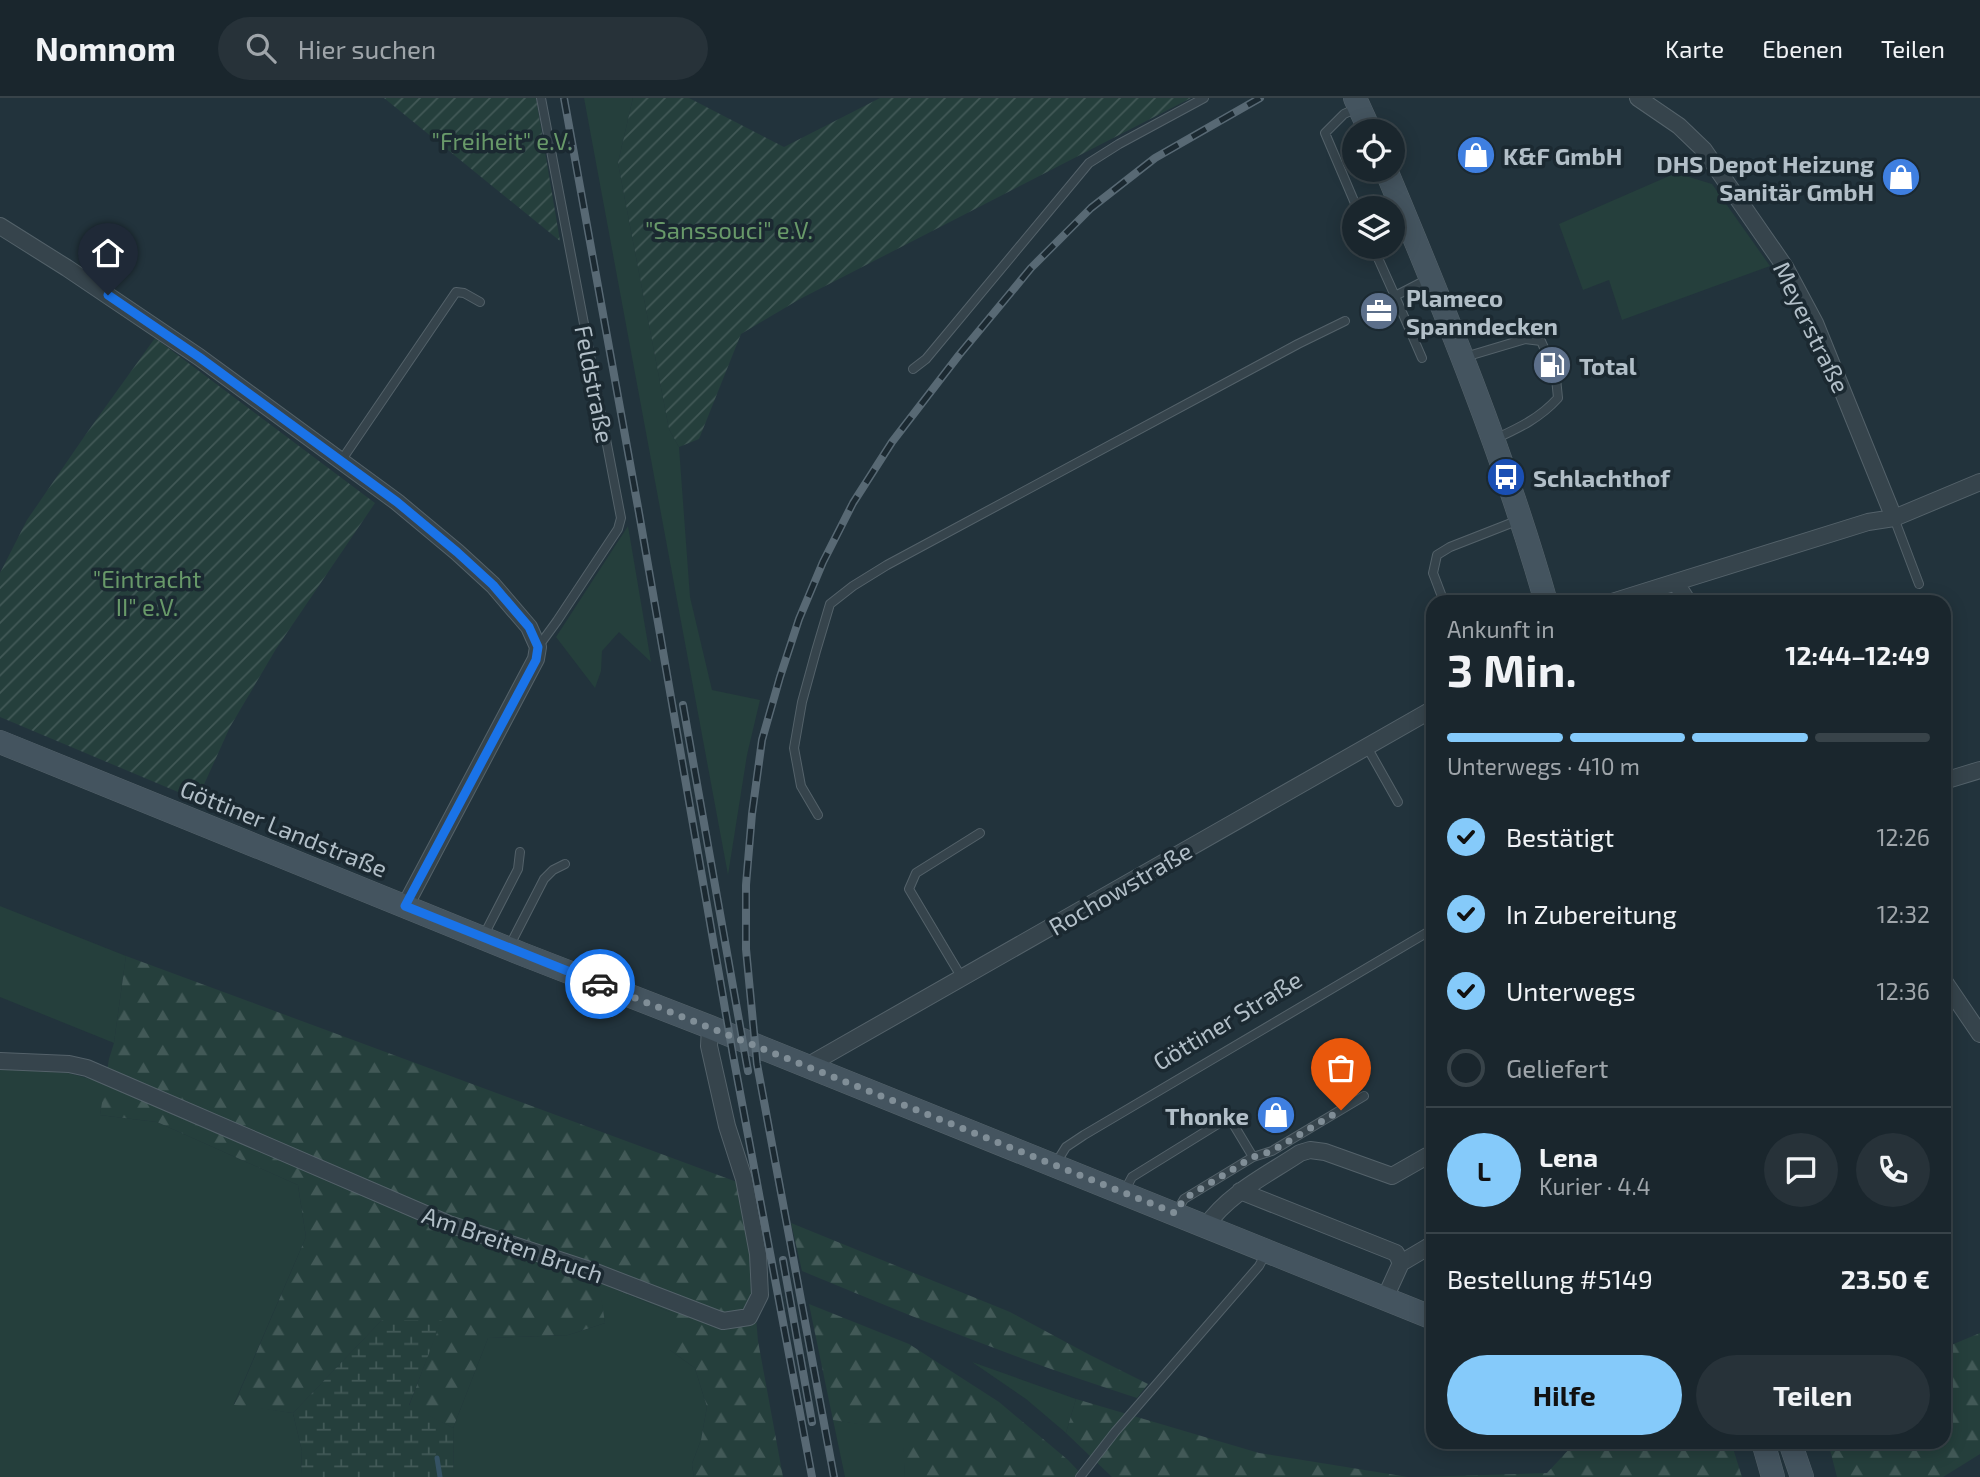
<!DOCTYPE html>
<html lang="de">
<head>
<meta charset="utf-8">
<style>
  :root { --surface:#1a262d; --page:#273239; --text:#f1f3f6; --muted:#9fa5aa; --line:#384349; --accent:#85cafa }
  body { margin:0; font-family:"Exo 2",sans-serif; background:var(--page); color:var(--text); height:100vh; display:flex; flex-direction:column; font-size:26px; white-space:nowrap }
  * { box-sizing:border-box; margin:0 }
  p { font-size:23px; color:var(--muted) }
  .icon { flex:none; width:38px; height:38px; fill:none; stroke:currentColor; stroke-width:2; stroke-linecap:round; stroke-linejoin:round }
  .map { position:relative; flex:1; overflow:hidden }
  .drawer { position:absolute; left:1426px; top:497px; width:525px; height:854px; display:flex; flex-direction:column; background:var(--surface); border-radius:21px; box-shadow:0 4px 18px #0003,0 0 0 2px var(--line) }
  .drawer>* { flex:none }
  .controls { position:absolute; left:1342px; top:21px; display:grid; gap:14px }
  .controls a { display:grid; place-items:center; width:63px; height:63px; border-radius:50%; background:var(--surface); box-shadow:0 4px 18px #0003,0 0 0 2px var(--line); font-size:35px }
  .pin { position:absolute; display:grid; place-items:center; width:60px; height:60px; color:#fff; margin:-72px -30px; border-radius:50% 50% 50% 0; rotate:-45deg; box-shadow:0 0 7px #0007 }
  .pin .icon { rotate:45deg }
  .courier { position:absolute; display:grid; place-items:center; width:70px; height:70px; margin:-35px; border:5px solid #1a73e8; border-radius:50%; background:#fff; color:#222; box-shadow:0 2px 9px #0007 }
  .head em { font-style:normal; font-weight:700 }
  .head div { display:flex; flex-direction:column-reverse }
  .head { display:flex; align-items:center; justify-content:space-between; height:119px; padding:0 21px }
  h1 { font-size:46px; font-weight:700; line-height:52px }
  .bar { display:grid; grid-template-columns:repeat(4,1fr); gap:10px 7px; align-content:center; height:84px; padding:0 21px }
  .bar i { height:9px; border-radius:5px; background:var(--line) }
  .bar .on { background:var(--accent) }
  .bar p { grid-column:span 4 }
  .line { display:flex; align-items:center; gap:18px; padding:0 21px; border-top:2px solid var(--line) }
  .line div { flex:1 }
  .round { display:grid; place-items:center; flex:none; width:74px; height:74px; border-radius:37px; background:var(--page) }
  ol { padding:0 21px; list-style:none }
  li { display:flex; align-items:center; gap:21px; height:77px }
  li p { margin-inline-start:auto }
  li .icon { padding:7px; border-radius:50%; background:var(--accent); color:#111; stroke-width:4 }
  li:last-child { color:var(--muted) }
  li i { width:38px; height:38px; border:4px solid var(--line); border-radius:50% }
  .primary-button { display:flex; gap:14px; margin-top:auto; padding:14px 21px }
  .primary-button a { flex:1; height:80px; border-radius:42px; background:var(--accent); color:#111; font-size:28px; font-weight:700; line-height:80px; text-align:center }
  .primary-button a+a { background:var(--page); color:var(--text) }
  header { display:flex; align-items:center; gap:42px; box-sizing:border-box; height:98px; padding:0 35px; background:var(--surface); border-bottom:2px solid var(--line) }
  header strong { font-size:33px }
  nav { display:flex; gap:38px; margin-inline-start:auto; font-size:24px }
  .search { width:490px; height:63px; background:var(--page); display:flex; align-items:center; gap:18px; box-sizing:border-box; padding:0 24px; border-radius:38px; color:var(--muted); font-size:26px }
  .map>svg:first-child { display:block }
</style>
</head>
<body>
<header>
<strong>Nomnom</strong>
<div class="search"><svg class="icon" aria-label="search" viewBox="0 0 24 24"><circle cx="10" cy="10" r="6"/><path d="M15 15l6 6"/></svg>Hier suchen</div>
<nav><a>Karte</a><a>Ebenen</a><a>Teilen</a></nav>
</header>
<div class="map">
<svg width="1980" height="1379" viewBox="0 0 1980 1379">
  <defs>
    <pattern id="forest-firs" width="22" height="20" patternUnits="userSpaceOnUse" patternTransform="scale(1.75)"><rect width="22" height="20" fill="#253f3c"/><path d="M5 1l3.5 6h-7zM16 11l3.5 6h-7z" fill="#425957"/></pattern>
    <pattern id="wetland-marsh" width="20" height="14" patternUnits="userSpaceOnUse" patternTransform="scale(1.75)"><rect width="20" height="14" fill="#253f3c"/><path d="M1 5h8M5 5V1M11 12h8M15 12V8" fill="none" stroke="#425957"/></pattern>
    <pattern id="garden-furrows" width="10" height="10" patternUnits="userSpaceOnUse" patternTransform="scale(1.75)"><rect width="10" height="10" fill="#253f3c"/><path d="M-1 1l2-2M0 10L10 0M9 11l2-2" fill="none" stroke="#425957"/></pattern>
  </defs>
  <rect width="100%" height="100%" fill="#22333c"/>
  <!-- grass -->
  <path fill="#253f3c" d="M584 0H633L618 65 669 331 679 349 690 499 712 592 760 602 747 657 728 777Z
    M1676 75 1712 86 1770 168 1622 222 1609 182 1583 192 1559 126Z
    M628 428 651 564 619 534 602 553 601 573 595 590 556 539Z
    M0 808 126 858 114 945 0 899Z
    M0 971 68 975 106 985 100 1017 157 1024 298 1087 306 1139 234 1306 293 1315 302 1353 301 1379H0Z
    M598 1184 670 1214V1252L695 1270 707 1309 701 1342 692 1366 694 1379H454L453 1330 488 1240 568 1237 605 1225Z
    M972 1264 1076 1301 1066 1335 1026 1301Z
    M833 1322 903 1332 905 1379H845Z"/>
  <!-- forest -->
  <path fill="url(#forest-firs)" d="M126 858 737 1084 751 1159 758 1243 783 1379H694L692 1366 701 1342 707 1309 695 1270 670 1252V1214L599 1184 605 1225 568 1237 488 1240 453 1330 409 1308 441 1223 382 1222 293 1315 234 1307 306 1139 298 1087 157 1024 100 1017 109 961 114 945Z
    M791 1125 1010 1214 1088 1256 1148 1286 1137 1300C1023 1264 913 1219 802 1173Z
    M809 1206 909 1246 999 1304 1068 1362 1084 1379H905L902 1333 833 1322Z
    M1980 1235V1356L1943 1379H1837L1828 1344H1944V1250Z
    M1076 1301 1259 1355 1408 1379H1112L1066 1335Z
    M1593 1344H1731L1742 1379H1416L1547 1375 1572 1348Z"/>
  <!-- wetland -->
  <path fill="url(#wetland-marsh)" d="M382 1222H442L409 1307 453 1330 454 1379H301L302 1353 293 1315Z"/>
  <!-- garden -->
  <path fill="url(#garden-furrows)" d="M384 0H536L560 143Z
    M633 0H689L784 49 880 0H1191L800 201 741 236 699 341 679 349 669 331 618 65Z
    M155 240 375 405 276 551 230 629 197 702 0 619V475L27 422 86 336Z"/>
  <g fill="none" stroke-linecap="round" stroke-linejoin="round">
    <!-- stream -->
    <path stroke="#355264" stroke-width="5" d="M437 1360 440 1379"/>
    <!-- lane casing -->
    <g stroke="#54626a" stroke-width="10">
      <path id="lane" d="M1357 10 1344 16 1325 35 1357 110
        M1373 149 1395 198 1383 204
        M1465 259 1525 241 1541 243 1549 261
        M1422 260 1395 198 1428 181
        M913 271 926 261 1089 65 1119 46 1204 0
        M1495 341C1519 330 1540 320 1558 300L1556 280
        M341 363 456 194 464 195 480 204
        M1894 420 1919 486
        M1444 504 1433 475 1437 457 1450 449 1519 422
        M538 549 557 523 618 431 621 420 541 0
        M1367 649 1398 704
        M818 717 801 688 794 650 802 604 816 553 830 506 853 488 887 467 1298 246 1345 223
        M484 837 518 771 520 754
        M509 849 544 781 553 772 565 766
        M962 880 909 791 916 775 980 735
        M1253 1059 1272 1053 1364 998
        M1056 1065 1066 1049 1084 1037 1433 831
        M1125 1092 1132 1079 1229 1019 1253 1059 1184 1101 1177 1113
        M1080 1379 1115 1334 1259 1168 1266 1155"/>
    </g>
    <!-- street casing -->
    <g stroke="#54626a" stroke-width="18">
      <path id="street" d="M1638 0 1679 28 1704 52 1785 169 1815 225 1894 420
        M0 128 67 170 199 259 397 404 457 454 493 487 529 529 538 549 536 561 405 808
        M1676 485 1688 504
        M1612 504 1868 424 1894 420 1980 384
        M1944 683 1980 672
        M1944 883 1980 936
        M0 963 69 966 87 970 449 1126 593 1173 723 1223 749 1219 760 1197 758 1156 744 1081 727 1028 709 948 710 929
        M807 968 1433 611
        M1240 1093 1396 1155 1401 1165
        M1206 1128C1229 1095 1267 1077 1300 1055L1310 1052 1325 1054 1392 1078 1427 1058H1433
        M1385 1200 1401 1165 1433 1146"/>
    </g>
    <!-- secondary casing -->
    <g stroke="#54626a" stroke-width="24">
      <path id="secondary" d="M1355 0 1370 33
        M1386 72C1445 213 1504 356 1546 504
        M0 644 522 856 710 929 1433 1220
        M1763 1344 1773 1379
        M1790 1344 1802 1379"/>
    </g>
    <!-- lane -->
    <use href="#lane" stroke="#36444c" stroke-width="8"/>
    <!-- street -->
    <use href="#street" stroke="#36444c" stroke-width="16"/>
    <!-- secondary -->
    <use href="#secondary" stroke="#44545f" stroke-width="23"/>
    <!-- rail casing -->
    <g stroke="#586974" stroke-width="8">
      <path id="rail" d="M564 0 639 415 733 957 812 1379
        M683 607 748 973
        M783 1162 812 1324
        M834 1379 757 966 746 851V787L752 716 762 642 780 579 799 521 823 464 853 405 892 344 959 257 1031 170 1091 110 1155 60 1260 0"/>
    </g>
    <!-- rail -->
    <use href="#rail" stroke="#1b2931" stroke-width="5" stroke-dasharray="16" stroke-linecap="butt"/>
  </g>
  <g fill="none" stroke-linecap="round" stroke-linejoin="round">
    <!-- done -->
    <path stroke="#808e97" stroke-width="7" stroke-dasharray="0 12.6" d="M600 886 1175 1115 1184 1101 1253 1059 1272 1053 1341 1012"/>
    <!-- route -->
    <path stroke="#1a73e8" stroke-width="9" d="M108 197 199 259 341 363 397 404 457 454 493 487 529 529 538 549 536 562 405 808 600 886"/>
  </g>
  <!-- icons -->
  <defs>
    <g id="shop-disc" transform="scale(2.0125)"><circle r="9.5" fill="#3f7fe0" stroke="#1b2931"/><path d="M-5-2.5h2.3a2.7 3.5 0 0 1 5.4 0H5L5.5 6h-11ZM-1.5-2.5h3a1.5 2.3 0 0 0-3 0Z" fill="#fff"/></g>
    <g id="office-disc" transform="scale(2.0125)"><circle r="9.5" fill="#5c6f8a" stroke="#1b2931"/><path d="M-6-3h4V-5.5h4V-3h4V5H-6ZM-1-4.5V-3h2v-1.5ZM-6 0V1H6V0Z" fill="#fff"/></g>
    <g id="fuel-disc" transform="scale(2.0125)"><circle r="9.5" fill="#5c6f8a" stroke="#1b2931"/><path d="M-5.5-6h7V0h2V4h1.3V-2.5L3-4.5l.8-.8L6-3V5H2.5V1h-1V6h-7ZM-4.2-4.7v3.2H.2V-4.7Z" fill="#fff"/></g>
    <g id="bus-disc" transform="scale(2.0125)"><circle r="9.5" fill="#1a4fb4" stroke="#1b2931"/><path d="M-5-6H5V4H4V6H2V4H-2V6H-4V4H-5ZM-3.5-4V0h7V-4ZM-3.5 1.2v1.5H-2V1.2ZM2 1.2v1.5H3.5V1.2Z" fill="#fff"/></g>
  </defs>
  <g fill-rule="evenodd">
    <use href="#shop-disc" x="1476" y="57"/>
    <use href="#shop-disc" x="1901" y="79"/>
    <use href="#office-disc" x="1379" y="213"/>
    <use href="#fuel-disc" x="1552" y="267"/>
    <use href="#bus-disc" x="1506" y="379"/>
    <use href="#shop-disc" x="1276" y="1017"/>
  </g>
  <g text-anchor="middle" dominant-baseline="central" stroke-width="7" stroke-linejoin="round" paint-order="stroke">
    <!-- park labels -->
    <g font-size="24" fill="#689969" stroke="#1b2931">
      <text x="502" y="42">"Freiheit" e.V.</text>
      <text x="729" y="131">"Sanssouci" e.V.</text>
      <text x="147" y="480">"Eintracht<tspan x="147" dy="28">II" e.V.</tspan></text>
    </g>
    <!-- poi labels -->
    <g font-size="24" font-weight="bold" fill="#b2bfc8" stroke="#1b2931" text-anchor="start">
      <text x="1503" y="57">K&amp;F GmbH</text>
      <text x="1874" y="65" text-anchor="end">DHS Depot Heizung<tspan x="1874" dy="28">Sanitär GmbH</tspan></text>
      <text x="1406" y="199">Plameco<tspan x="1406" dy="28">Spanndecken</tspan></text>
      <text x="1579" y="267">Total</text>
      <text x="1533" y="379">Schlachthof</text>
      <text x="1249" y="1017" text-anchor="end">Thonke</text>
    </g>
    <!-- street labels -->
    <g font-size="24" fill="#b2bfc8" stroke="#1b2931">
      <text transform="translate(1812 229) rotate(64)">Meyerstraße</text>
      <text transform="translate(595 286) rotate(79)">Feldstraße</text>
      <text transform="translate(284 730) rotate(22)">Göttiner Landstraße</text>
      <text transform="translate(1120 790) rotate(-30)">Rochowstraße</text>
      <text transform="translate(1227 922) rotate(-31)">Göttiner Straße</text>
      <text transform="translate(513 1146) rotate(19)">Am Breiten Bruch</text>
    </g>
  </g>
</svg>
<div class="controls">
<a><svg class="icon" aria-label="locate" viewBox="0 0 24 24"><circle cx="12" cy="12" r="6"/><path d="M12 2v4M12 18v4M2 12h4M18 12h4"/></svg></a>
<a><svg class="icon" aria-label="layers" viewBox="0 0 24 24"><path d="M12 4l9 5-9 5-9-5zM3 14l9 5 9-5"/></svg></a>
</div>
<div class="pin" style="left:1341px;top:1012px;background:#ea580c"><svg class="icon" aria-label="bag" viewBox="0 0 24 24"><path d="M5 8h14l-1 12H6zM9 8a3 3 0 0 1 6 0"/></svg></div>
<div class="pin" style="left:108px;top:197px;background:#1f2937"><svg class="icon" aria-label="home" viewBox="0 0 24 24"><path d="M3 11l9-7 9 7M6 9v11h12V9"/></svg></div>
<div class="courier" style="left:600px;top:886px"><svg class="icon" aria-label="car" viewBox="0 0 24 24"><path d="M5 17H2v-5l4-1 3-4h7l3 4 3 1v5h-3M9 17h6M6 11h13"/><circle cx="7" cy="17" r="2"/><circle cx="17" cy="17" r="2"/></svg></div>
<section class="drawer">
<div class="head"><div><h1>3 Min.</h1><p>Ankunft in</p></div><em>12:44–12:49</em></div>
<div class="bar"><i class="on"></i><i class="on"></i><i class="on"></i><i></i><p>Unterwegs · 410 m</p></div>
<ol>
<li><svg class="icon" aria-label="check" viewBox="0 0 24 24"><path d="M5 12l5 5 9-10"/></svg>Bestätigt<p>12:26</p></li>
<li><svg class="icon" aria-label="check" viewBox="0 0 24 24"><path d="M5 12l5 5 9-10"/></svg>In Zubereitung<p>12:32</p></li>
<li><svg class="icon" aria-label="check" viewBox="0 0 24 24"><path d="M5 12l5 5 9-10"/></svg>Unterwegs<p>12:36</p></li>
<li><i></i>Geliefert</li>
</ol>
<div class="line" style="height:126px"><b class="round" style="background:var(--accent);color:#111">L</b><div><b>Lena</b><p>Kurier · 4.4</p></div><a class="round"><svg class="icon" aria-label="chat" viewBox="0 0 24 24"><path d="M4 5h16v11H9l-5 4z"/></svg></a><a class="round"><svg class="icon" aria-label="phone" viewBox="0 0 24 24"><path d="M5 4h4l2 5-3 2q2 4 5 5l2-3 5 2v4C11 20 4 13 5 4z"/></svg></a></div>
<div class="line" style="height:91px"><div>Bestellung #5149</div><b>23.50 €</b></div>
<div class="primary-button"><a>Hilfe</a><a>Teilen</a></div>
</section>
</div>
</body>
</html>
